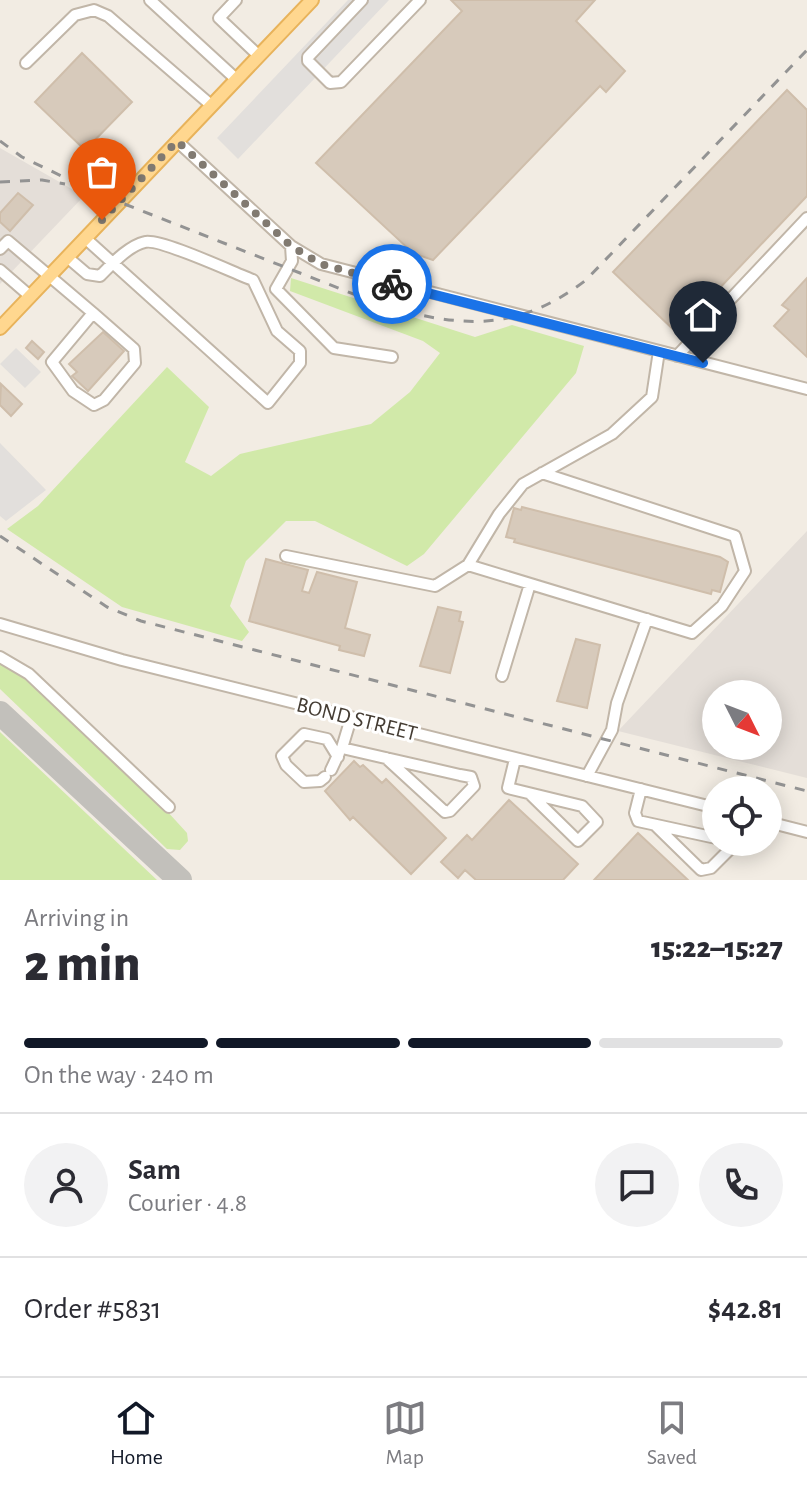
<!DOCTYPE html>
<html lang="en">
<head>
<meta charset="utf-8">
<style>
  :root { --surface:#fff; --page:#f2f2f3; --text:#2b2b33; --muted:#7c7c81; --line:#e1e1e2; --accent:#111827 }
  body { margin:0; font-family:"Alegreya Sans",sans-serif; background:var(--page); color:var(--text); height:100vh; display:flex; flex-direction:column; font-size:30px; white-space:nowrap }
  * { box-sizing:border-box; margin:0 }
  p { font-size:26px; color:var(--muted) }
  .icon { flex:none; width:44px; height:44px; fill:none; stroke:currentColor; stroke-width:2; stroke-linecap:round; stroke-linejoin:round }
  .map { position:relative; height:880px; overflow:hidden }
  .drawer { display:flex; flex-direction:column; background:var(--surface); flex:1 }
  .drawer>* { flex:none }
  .needle { width:52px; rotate:132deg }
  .buttons { position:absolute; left:702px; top:680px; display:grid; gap:16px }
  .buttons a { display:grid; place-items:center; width:80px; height:80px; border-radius:50%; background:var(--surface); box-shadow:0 4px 20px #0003; font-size:40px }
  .pin { position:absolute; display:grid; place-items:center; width:68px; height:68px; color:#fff; margin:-82px -34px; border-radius:50% 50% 50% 0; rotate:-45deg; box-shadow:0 0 8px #0007 }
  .pin .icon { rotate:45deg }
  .courier { position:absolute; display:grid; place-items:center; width:80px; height:80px; margin:-40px; border:6px solid #1a73e8; border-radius:50%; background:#fff; color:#222; box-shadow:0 2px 10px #0007 }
  .head em { font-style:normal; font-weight:800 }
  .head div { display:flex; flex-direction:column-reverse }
  .head { display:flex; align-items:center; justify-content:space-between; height:136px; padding:0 24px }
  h1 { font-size:52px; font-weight:800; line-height:60px }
  .bar { display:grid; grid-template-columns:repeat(4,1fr); gap:12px 8px; align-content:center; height:96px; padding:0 24px }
  .bar i { height:10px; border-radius:6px; background:var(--line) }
  .bar .active { background:var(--accent) }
  .bar p { grid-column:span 4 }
  .line { display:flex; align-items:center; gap:20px; padding:0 24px; border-top:2px solid var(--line) }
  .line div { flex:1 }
  .round { display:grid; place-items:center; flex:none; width:84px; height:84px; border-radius:42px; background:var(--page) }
  .tabs { display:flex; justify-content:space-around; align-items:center; height:112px; border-top:2px solid var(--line); background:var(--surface); font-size:22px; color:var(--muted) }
  .tabs a { display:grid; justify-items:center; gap:4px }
  .tabs .active { color:var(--accent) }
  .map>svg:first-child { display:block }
</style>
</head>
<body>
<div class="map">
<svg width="807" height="880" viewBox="0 0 807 880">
  <rect width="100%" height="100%" fill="#f2ece3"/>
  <!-- industrial -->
  <path fill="#e4ded8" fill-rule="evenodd" d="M0 148 84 196 0 284Z
    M807 531V778L618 731ZM716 694H768V746H716Z"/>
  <!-- green -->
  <path fill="#d1e9a9" d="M291 278 475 337 512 325 584 346 576 373 424 554 407 566 315 521H286L246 561 230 606 249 632 242 641 122 607 7 529 38 506 167 367 209 407 185 462 211 476 240 454 371 424 410 392 440 353 423 341 290 291Z
    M0 662 27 678 166 810 187 833 188 841 180 850 167 849 0 689Z
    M0 732 157 880H0Z"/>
  <!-- parking -->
  <path fill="#e2dfdc" d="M348 0H389L238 159 217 138Z
    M16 348 41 372 25 388 0 364Z
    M0 443 46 490 6 521 0 516Z"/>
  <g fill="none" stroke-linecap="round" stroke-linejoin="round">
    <!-- taxiway -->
    <path stroke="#c2c0bb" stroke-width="24" d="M0 713 180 880"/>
  </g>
  <!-- building -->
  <path fill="#d7cabb" stroke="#cfbeab" stroke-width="2" d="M451 0H595L576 21 625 71 606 92 600 86 433 260 413 253 316 163 462 11Z
    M82 53 132 102 85 150 35 102Z
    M787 90 807 110V196L677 333 613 272Z
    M18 193 33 205 10 231 0 222V213Z
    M807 278V357L774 326 789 310 782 305Z
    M103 332 124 351 88 391 72 376 77 372 69 364Z
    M32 341 44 352 38 359 26 348Z
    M1 384 22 404 11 416 0 405Z
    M522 507 720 557 728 562 720 592 712 590 711 594 514 542 515 539 506 537 514 508 521 510Z
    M266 559 308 570 302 591 309 593 317 572 357 582 345 628 370 635 364 656 339 650 340 646 249 621Z
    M438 607 461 612 459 621 463 622 450 673 420 666Z
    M576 639 600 645 587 708 557 701Z
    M354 761 360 767 363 765 382 783 386 779 446 838 411 874 353 817 350 820 325 791Z
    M509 800 578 864 563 880H476L465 870 458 878 441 862 467 835 472 840Z
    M638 833 688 880H594Z"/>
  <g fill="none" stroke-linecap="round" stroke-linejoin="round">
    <!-- minor casing -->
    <g stroke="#c1b6a8" stroke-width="14">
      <path id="minor" d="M150 0 236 79
        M236 0 219 18 259 56
        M362 0 308 57V61L330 83 341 82 420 0
        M26 63 75 15 94 10 108 16 211 105
        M177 141 291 246 321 264 807 389
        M291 246 292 261 276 289 334 348 392 357
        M0 249 8 241 93 313 52 362 73 391 94 405 104 400 135 363 134 349 93 313
        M67 257 87 274 100 276C112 264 128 246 145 242 160 238 234 273 253 280L277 331 300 351V363L268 403 85 238
        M0 270 30 296
        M677 356 807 218
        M542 473 735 536 745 571 722 606 692 633 468 565 499 514 523 484 612 434 652 397 659 351
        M286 556 435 586 468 565
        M0 624 122 660 716 808
        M0 657 29 674 169 807
        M502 676 530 584
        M351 718 342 748 460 775 471 777 474 786 450 811 445 812 386 758
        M515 759 508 788 582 806 597 822 578 841 530 794
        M331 770 339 753
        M587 776 612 730 617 703 647 619
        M325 777 320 781 304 782 286 765 282 756 304 734 327 739 338 757
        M641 789 635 813 638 821 716 838
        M768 822 807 832
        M656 826 701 870 711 868 730 849 728 842"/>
    </g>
    <!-- major casing -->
    <g stroke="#e8b35b" stroke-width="16">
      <path id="major" d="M0 328 312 0"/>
    </g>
    <!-- minor -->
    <use href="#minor" stroke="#fff" stroke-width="10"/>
    <!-- major -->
    <use href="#major" stroke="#ffd78f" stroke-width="12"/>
    <!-- rail -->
    <path stroke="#939393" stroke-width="3" stroke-dasharray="10 10" stroke-linecap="butt" d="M0 141 22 157 99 194 384 306C463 328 518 332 586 280L807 50
      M0 182 42 180 65 184
      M0 536 107 607 141 621 807 791"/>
  </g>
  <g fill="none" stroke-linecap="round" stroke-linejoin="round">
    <!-- done -->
    <path stroke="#817a71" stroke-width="8" stroke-dasharray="0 14.4" d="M102 220 177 141 291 246 321 264 392 284"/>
    <!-- route -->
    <path stroke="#1a73e8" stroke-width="10" d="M392 284 703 363"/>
  </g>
  <g text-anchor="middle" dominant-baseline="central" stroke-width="6" stroke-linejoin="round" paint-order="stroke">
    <!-- street labels -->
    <g font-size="22" fill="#443c33" stroke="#fff">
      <text transform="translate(357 719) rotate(14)">BOND STREET</text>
    </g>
  </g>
</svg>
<div class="buttons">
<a><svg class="needle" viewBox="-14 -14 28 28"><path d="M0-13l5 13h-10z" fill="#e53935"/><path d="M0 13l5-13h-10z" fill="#7c7c81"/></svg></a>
<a><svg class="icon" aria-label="locate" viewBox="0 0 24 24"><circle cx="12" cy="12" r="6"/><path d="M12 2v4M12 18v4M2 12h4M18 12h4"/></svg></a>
</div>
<div class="pin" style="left:102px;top:220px;background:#ea580c"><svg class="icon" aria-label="bag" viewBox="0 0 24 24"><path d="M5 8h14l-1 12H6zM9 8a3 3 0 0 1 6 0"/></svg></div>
<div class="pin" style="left:703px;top:363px;background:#1f2937"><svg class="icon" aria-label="home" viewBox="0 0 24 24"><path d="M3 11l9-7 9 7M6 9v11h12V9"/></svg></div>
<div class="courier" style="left:392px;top:284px"><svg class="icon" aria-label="bike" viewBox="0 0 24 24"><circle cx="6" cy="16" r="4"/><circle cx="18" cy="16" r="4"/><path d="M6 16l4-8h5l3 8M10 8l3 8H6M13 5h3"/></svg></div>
</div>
<section class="drawer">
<div class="head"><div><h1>2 min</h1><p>Arriving in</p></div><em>15:22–15:27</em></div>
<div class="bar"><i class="active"></i><i class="active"></i><i class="active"></i><i></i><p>On the way · 240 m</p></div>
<div class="line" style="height:144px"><a class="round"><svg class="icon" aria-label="person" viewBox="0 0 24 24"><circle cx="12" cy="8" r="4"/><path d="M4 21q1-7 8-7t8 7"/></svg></a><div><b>Sam</b><p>Courier · 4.8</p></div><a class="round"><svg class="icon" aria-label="chat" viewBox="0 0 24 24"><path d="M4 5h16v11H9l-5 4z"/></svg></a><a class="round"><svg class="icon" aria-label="phone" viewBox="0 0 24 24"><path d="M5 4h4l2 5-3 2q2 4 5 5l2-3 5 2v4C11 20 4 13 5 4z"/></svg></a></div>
<div class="line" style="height:104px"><div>Order #5831</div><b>$42.81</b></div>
</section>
<nav class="tabs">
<a class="active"><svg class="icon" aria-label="home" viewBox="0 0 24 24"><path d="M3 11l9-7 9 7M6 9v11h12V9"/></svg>Home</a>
<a><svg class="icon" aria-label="map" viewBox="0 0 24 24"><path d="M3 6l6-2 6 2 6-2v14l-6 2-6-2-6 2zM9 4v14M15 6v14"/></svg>Map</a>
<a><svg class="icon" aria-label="saved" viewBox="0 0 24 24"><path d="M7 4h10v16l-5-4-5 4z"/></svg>Saved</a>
</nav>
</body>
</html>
